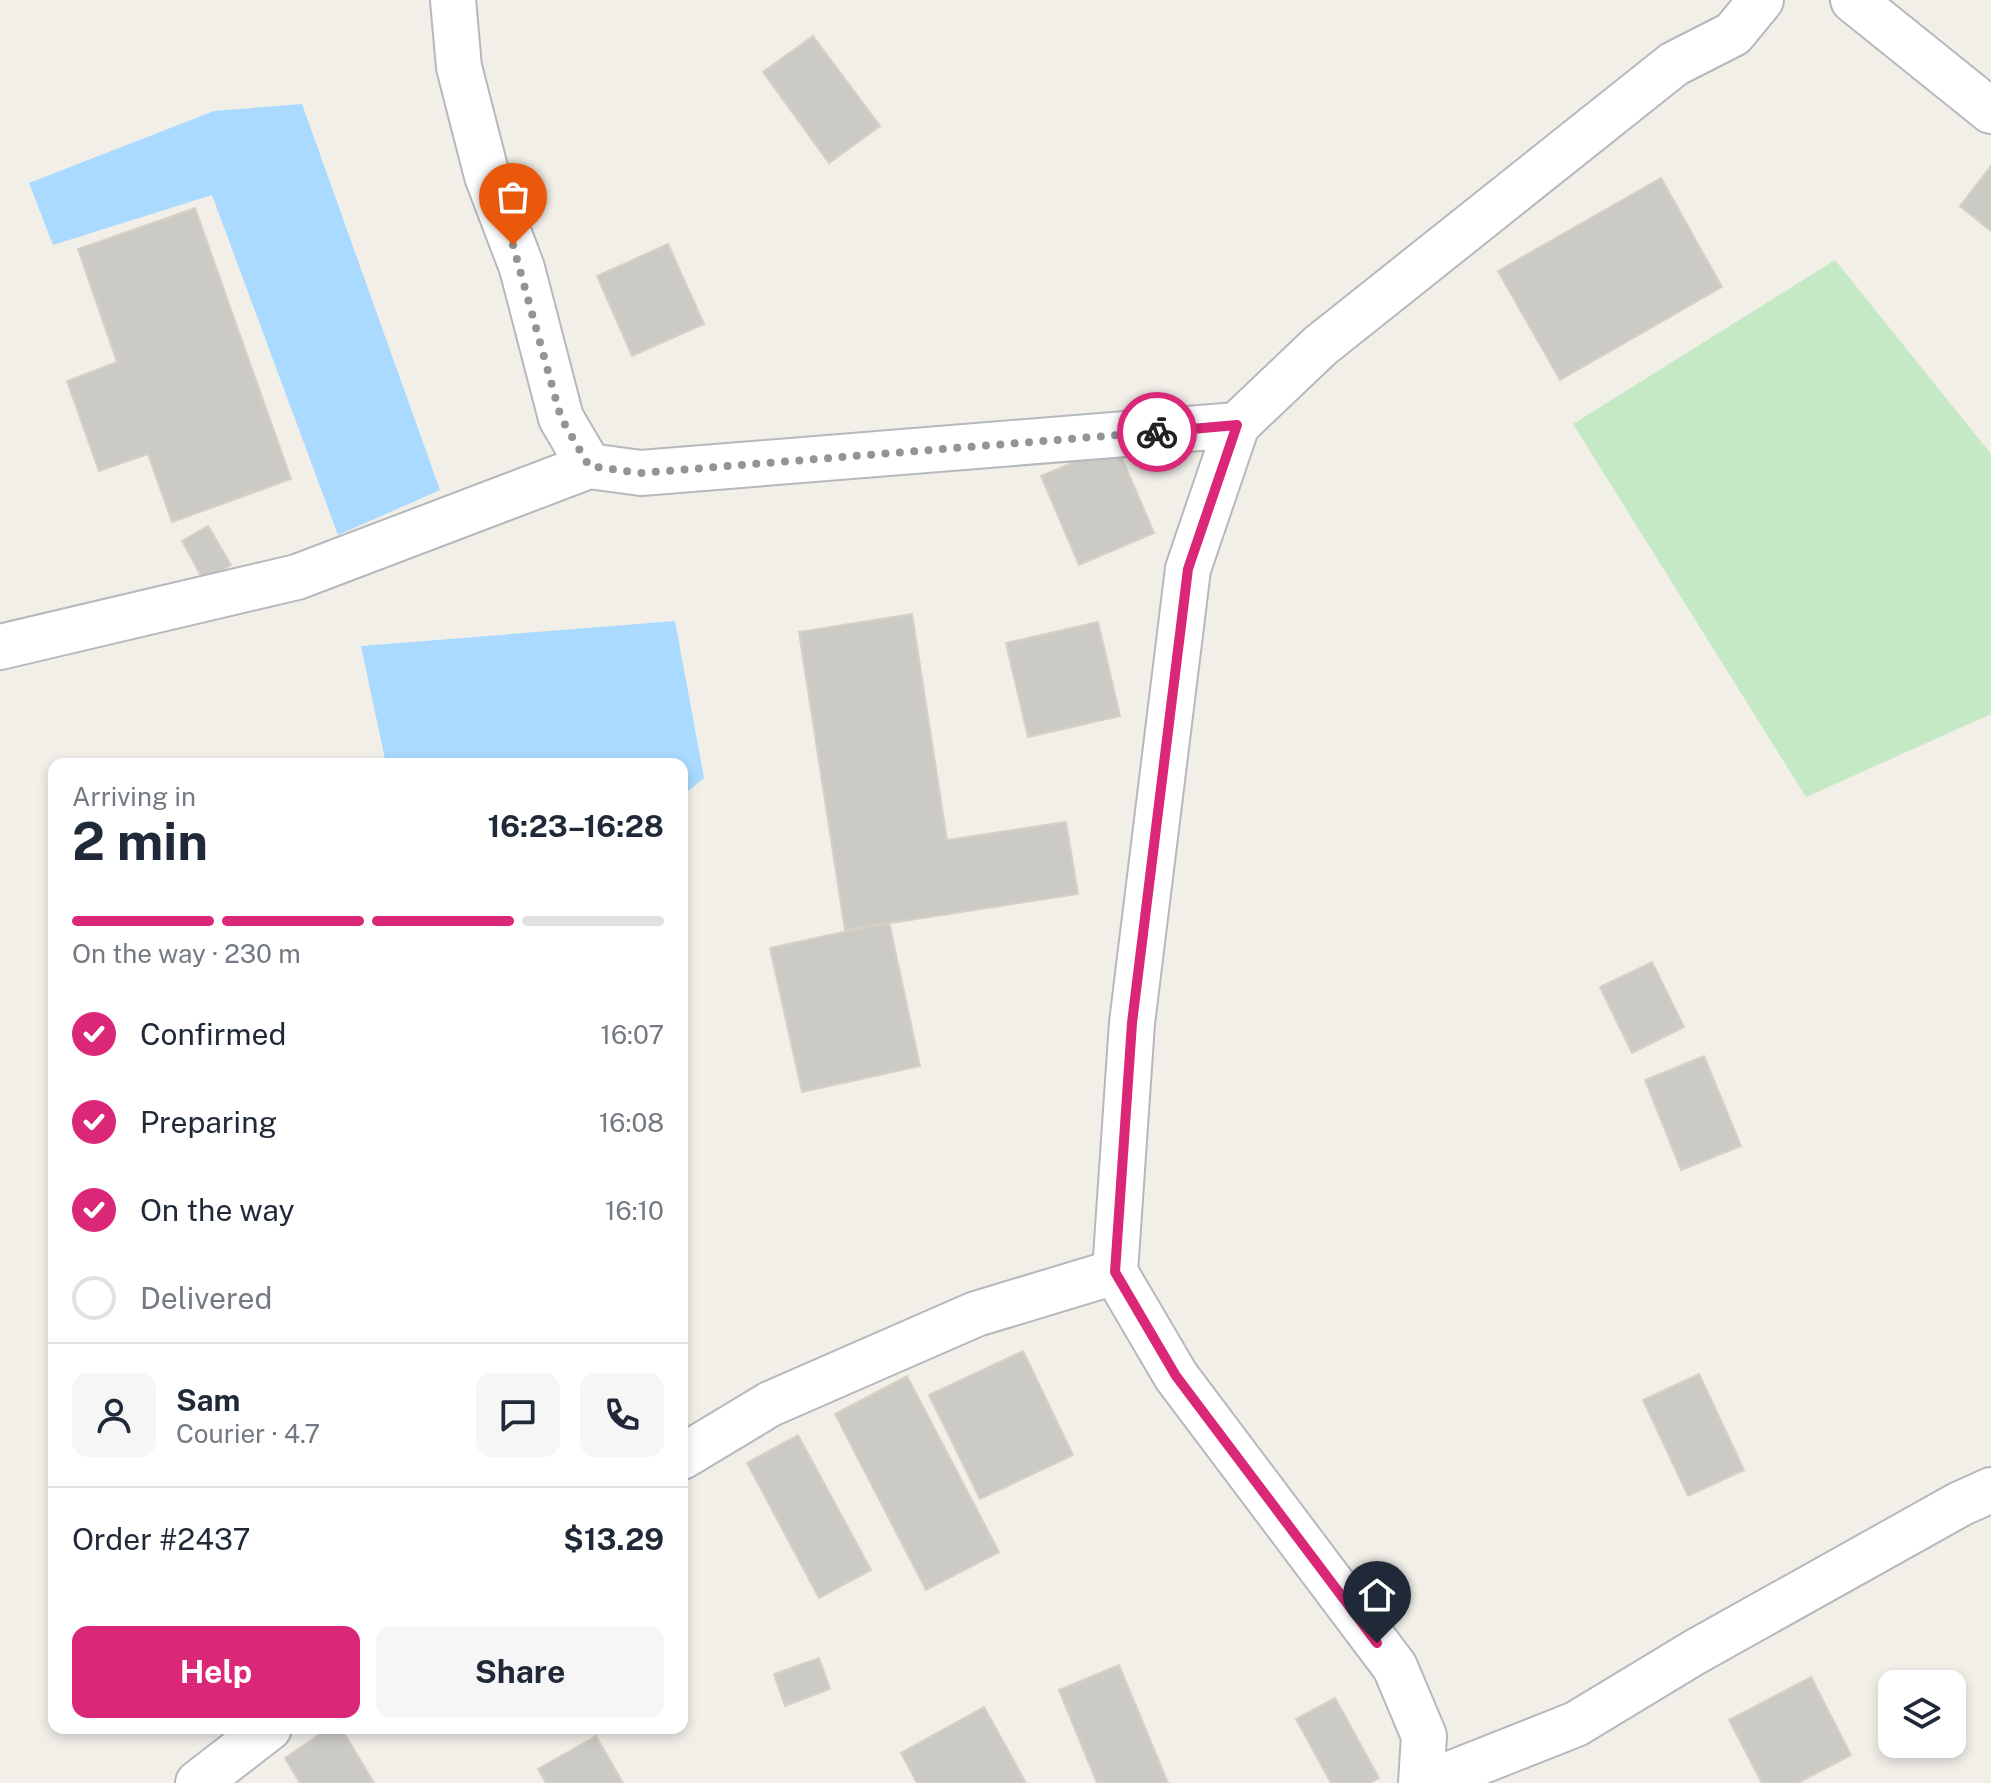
<!DOCTYPE html>
<html lang="en">
<head>
<meta charset="utf-8">
<style>
  :root { --surface:#fff; --page:#f6f6f7; --text:#1f2937; --muted:#747a83; --line:#e0e1e3; --accent:#db2777 }
  body { margin:0; font-family:"Public Sans",sans-serif; background:var(--page); color:var(--text); height:100vh; display:flex; flex-direction:column; font-size:30px; white-space:nowrap }
  * { box-sizing:border-box; margin:0 }
  p { font-size:26px; color:var(--muted) }
  .icon { flex:none; width:44px; height:44px; fill:none; stroke:currentColor; stroke-width:2; stroke-linecap:round; stroke-linejoin:round }
  .map { position:relative; flex:1; overflow:hidden }
  .drawer { position:absolute; left:48px; top:758px; width:640px; height:976px; display:flex; flex-direction:column; background:var(--surface); border-radius:16px; box-shadow:0 4px 12px #0003 }
  .drawer>* { flex:none }
  .fabs { position:absolute; left:1878px; top:1670px; display:grid; gap:16px }
  .fabs a { display:grid; place-items:center; width:88px; height:88px; border-radius:16px; background:var(--surface); box-shadow:0 4px 12px #0003; font-size:40px }
  .pin { position:absolute; display:grid; place-items:center; width:68px; height:68px; color:#fff; margin:-82px -34px; border-radius:50% 50% 50% 0; rotate:-45deg; box-shadow:0 0 8px #0007 }
  .pin .icon { rotate:45deg }
  .courier { position:absolute; display:grid; place-items:center; width:80px; height:80px; margin:-40px; border:6px solid #db2777; border-radius:50%; background:#fff; color:#222; box-shadow:0 2px 10px #0007 }
  .headline em { font-style:normal; font-weight:700 }
  .headline div { display:flex; flex-direction:column-reverse }
  .headline { display:flex; align-items:center; justify-content:space-between; height:136px; padding:0 24px }
  h1 { font-size:52px; font-weight:700; line-height:60px }
  .bar { display:grid; grid-template-columns:repeat(4,1fr); gap:12px 8px; align-content:center; height:96px; padding:0 24px }
  .bar i { height:10px; border-radius:6px; background:var(--line) }
  .bar .active { background:var(--accent) }
  .bar p { grid-column:span 4 }
  .line { display:flex; align-items:center; gap:20px; padding:0 24px; border-top:2px solid var(--line) }
  .line div { flex:1 }
  .round { display:grid; place-items:center; flex:none; width:84px; height:84px; border-radius:16px; background:var(--page) }
  ol { padding:0 24px; list-style:none }
  li { display:flex; align-items:center; gap:24px; height:88px }
  li p { margin-inline-start:auto }
  li .icon { padding:8px; border-radius:50%; background:var(--accent); color:#fff; stroke-width:4 }
  li:last-child { color:var(--muted) }
  li i { width:44px; height:44px; border:4px solid var(--line); border-radius:50% }
  .action { display:flex; gap:16px; margin-top:auto; padding:16px 24px }
  .action a { flex:1; height:92px; border-radius:16px; background:var(--accent); color:#fff; font-size:32px; font-weight:700; line-height:92px; text-align:center }
  .action a+a { background:var(--page); color:var(--text) }
  .map>svg:first-child { display:block }
</style>
</head>
<body>
<div class="map">
<svg width="1991" height="1783" viewBox="0 0 1991 1783">
  <rect width="100%" height="100%" fill="#f1efe8"/>
  <!-- green -->
  <path fill="#c5e8c5" d="M1835 260 1991 454V714L1806 797 1573 424Z"/>
  <!-- water -->
  <path fill="#aadaff" d="M302 104 440 490 338 535 212 195 53 245 29 183 214 111Z
    M675 621 704 778 682 796V764H386L361 646Z"/>
  <!-- building -->
  <path fill="#cccac5" stroke="#d6d1c6" stroke-width="2" d="M813 36 880 126 829 163 763 72Z
    M1991 166V231L1960 206Z
    M1661 178 1722 287 1560 380 1498 271Z
    M195 208 291 479 172 522 148 454 99 471 67 381 117 362 78 249Z
    M668 244 704 324 632 356 597 276Z
    M1116 444 1154 533 1079 565 1041 476Z
    M208 526 231 565 204 581 182 541Z
    M912 614 947 840 1066 822 1078 894 845 930 799 632Z
    M1098 622 1120 716 1028 737 1006 643Z
    M889 922 920 1066 802 1092 770 948Z
    M1652 962 1684 1027 1632 1053 1600 987Z
    M1704 1056 1741 1146 1681 1170 1645 1080Z
    M1023 1351 1073 1455 980 1499 929 1395Z
    M1699 1374 1744 1470 1688 1496 1643 1400Z
    M907 1376 999 1552 926 1590 835 1414Z
    M798 1435 871 1570 819 1598 747 1463Z
    M819 1658 830 1689 785 1706 774 1674Z
    M1119 1665 1168 1783H1097L1059 1690Z
    M1811 1677 1851 1755 1798 1783H1762L1729 1720Z
    M1335 1698 1379 1778 1370 1783H1331L1296 1719Z
    M984 1707 1026 1783H917L901 1753Z
    M329 1728H341L374 1783H300L285 1758Z
    M596 1736 623 1783H546L538 1769Z"/>
  <g fill="none" stroke-linecap="round" stroke-linejoin="round">
    <!-- minor casing -->
    <g stroke="#b5b8bc" stroke-width="48">
      <path id="minor" d="M453 0 459 67 487 176 522 268 561 418 589 466 641 473 1237 425
        M1853 0 1991 111
        M0 647 297 577 589 466
        M1115 1272 1132 1023 1188 569 1237 425 1320 346 1674 64 1733 34 1761 0
        M682 1457 770 1404 976 1314 1115 1272 1176 1376 1395 1667 1424 1736 1421 1783
        M198 1783 269 1728
        M1427 1783 1576 1724 1695 1652 1960 1504 1991 1490"/>
    </g>
    <!-- minor -->
    <use href="#minor" stroke="#fff" stroke-width="44"/>
  </g>
  <g fill="none" stroke-linecap="round" stroke-linejoin="round">
    <!-- done -->
    <path stroke="#929495" stroke-width="8" stroke-dasharray="0 14.4" d="M513 245 561 418 589 466 641 473 1157 432"/>
    <!-- route -->
    <path stroke="#db2777" stroke-width="10" d="M1157 432 1237 425 1188 569 1132 1023 1115 1272 1176 1376 1377 1643"/>
  </g>
</svg>
<div class="fabs">
<a><svg class="icon" aria-label="layers" viewBox="0 0 24 24"><path d="M12 4l9 5-9 5-9-5zM3 14l9 5 9-5"/></svg></a>
</div>
<div class="pin" style="left:513px;top:245px;background:#ea580c"><svg class="icon" aria-label="bag" viewBox="0 0 24 24"><path d="M5 8h14l-1 12H6zM9 8a3 3 0 0 1 6 0"/></svg></div>
<div class="pin" style="left:1377px;top:1643px;background:#1f2937"><svg class="icon" aria-label="home" viewBox="0 0 24 24"><path d="M3 11l9-7 9 7M6 9v11h12V9"/></svg></div>
<div class="courier" style="left:1157px;top:432px"><svg class="icon" aria-label="bike" viewBox="0 0 24 24"><circle cx="6" cy="16" r="4"/><circle cx="18" cy="16" r="4"/><path d="M6 16l4-8h5l3 8M10 8l3 8H6M13 5h3"/></svg></div>
<section class="drawer">
<div class="headline"><div><h1>2 min</h1><p>Arriving in</p></div><em>16:23–16:28</em></div>
<div class="bar"><i class="active"></i><i class="active"></i><i class="active"></i><i></i><p>On the way · 230 m</p></div>
<ol>
<li><svg class="icon" aria-label="check" viewBox="0 0 24 24"><path d="M5 12l5 5 9-10"/></svg>Confirmed<p>16:07</p></li>
<li><svg class="icon" aria-label="check" viewBox="0 0 24 24"><path d="M5 12l5 5 9-10"/></svg>Preparing<p>16:08</p></li>
<li><svg class="icon" aria-label="check" viewBox="0 0 24 24"><path d="M5 12l5 5 9-10"/></svg>On the way<p>16:10</p></li>
<li><i></i>Delivered</li>
</ol>
<div class="line" style="height:144px"><a class="round"><svg class="icon" aria-label="person" viewBox="0 0 24 24"><circle cx="12" cy="8" r="4"/><path d="M4 21q1-7 8-7t8 7"/></svg></a><div><b>Sam</b><p>Courier · 4.7</p></div><a class="round"><svg class="icon" aria-label="chat" viewBox="0 0 24 24"><path d="M4 5h16v11H9l-5 4z"/></svg></a><a class="round"><svg class="icon" aria-label="phone" viewBox="0 0 24 24"><path d="M5 4h4l2 5-3 2q2 4 5 5l2-3 5 2v4C11 20 4 13 5 4z"/></svg></a></div>
<div class="line" style="height:104px"><div>Order #2437</div><b>$13.29</b></div>
<div class="action"><a>Help</a><a>Share</a></div>
</section>
</div>
</body>
</html>
